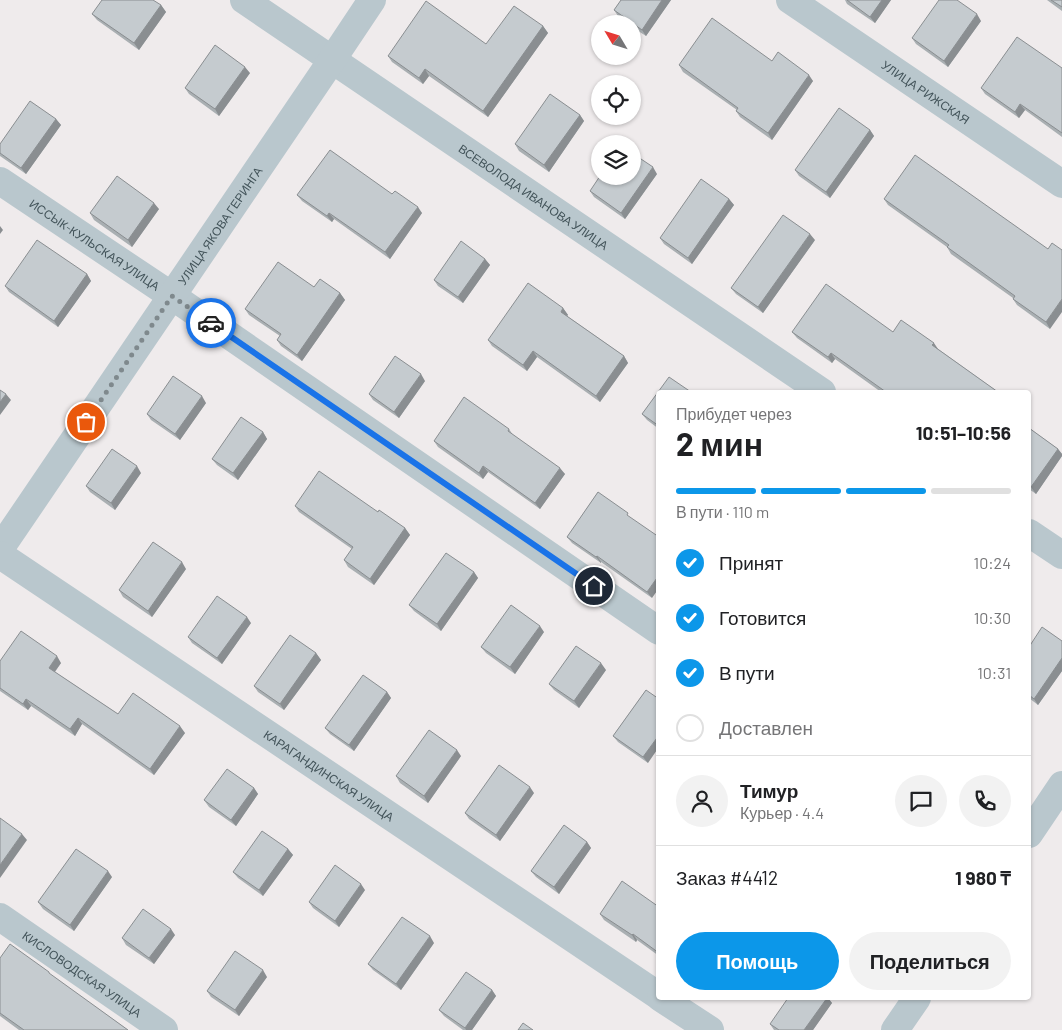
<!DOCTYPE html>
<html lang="ru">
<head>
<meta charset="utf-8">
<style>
  :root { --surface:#fff; --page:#f2f2f2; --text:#202124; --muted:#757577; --line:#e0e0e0; --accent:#0c97e9 }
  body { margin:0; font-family:Barlow,sans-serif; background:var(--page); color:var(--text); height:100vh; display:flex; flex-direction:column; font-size:19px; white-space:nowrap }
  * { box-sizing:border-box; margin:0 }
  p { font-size:16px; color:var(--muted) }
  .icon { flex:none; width:28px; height:28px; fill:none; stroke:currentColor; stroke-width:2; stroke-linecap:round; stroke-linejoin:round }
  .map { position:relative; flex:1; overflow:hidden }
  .sheet { position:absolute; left:656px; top:390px; width:375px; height:610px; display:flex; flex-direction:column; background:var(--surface); border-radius:5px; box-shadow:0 1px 4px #0004 }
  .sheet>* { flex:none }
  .needle { width:32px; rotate:308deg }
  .tools { position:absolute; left:591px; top:15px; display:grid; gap:10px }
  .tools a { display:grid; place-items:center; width:50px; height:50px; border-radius:50%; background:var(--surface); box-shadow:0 1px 4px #0004; font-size:25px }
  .pin { position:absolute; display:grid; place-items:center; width:42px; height:42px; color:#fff; margin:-21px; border:2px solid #fff; border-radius:50%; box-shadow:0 1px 5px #0007 }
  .courier { position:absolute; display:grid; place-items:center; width:50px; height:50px; margin:-25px; border:4px solid #1a73e8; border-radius:50%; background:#fff; color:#222; box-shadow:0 1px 6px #0007 }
  .headline em { font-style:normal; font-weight:700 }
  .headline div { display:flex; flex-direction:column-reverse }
  .headline { display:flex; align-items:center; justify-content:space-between; height:85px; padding:0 20px }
  h1 { font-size:32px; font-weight:700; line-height:38px }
  .bar { display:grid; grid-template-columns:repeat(4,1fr); gap:8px 5px; align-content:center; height:60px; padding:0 20px }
  .bar i { height:6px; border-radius:4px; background:var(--line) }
  .bar .selected { background:var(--accent) }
  .bar p { grid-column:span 4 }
  .line { display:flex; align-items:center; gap:12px; padding:0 20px; border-top:1px solid var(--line) }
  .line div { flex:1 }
  .round { display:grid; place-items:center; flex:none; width:52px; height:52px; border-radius:26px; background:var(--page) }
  ol { padding:0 20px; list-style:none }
  li { display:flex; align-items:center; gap:15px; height:55px }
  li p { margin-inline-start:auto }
  li .icon { padding:5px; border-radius:50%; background:var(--accent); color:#fff; stroke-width:4 }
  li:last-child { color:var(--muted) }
  li i { width:28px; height:28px; border:2px solid var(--line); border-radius:50% }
  .primary-button { display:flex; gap:10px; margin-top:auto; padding:10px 20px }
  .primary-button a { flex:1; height:58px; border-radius:30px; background:var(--accent); color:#fff; font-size:20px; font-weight:700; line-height:58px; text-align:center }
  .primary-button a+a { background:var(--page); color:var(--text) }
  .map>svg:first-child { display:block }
</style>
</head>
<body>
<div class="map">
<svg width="1062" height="1030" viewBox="0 0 1062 1030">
  <rect width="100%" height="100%" fill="#efebec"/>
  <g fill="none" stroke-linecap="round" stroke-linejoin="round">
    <!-- minor -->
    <g stroke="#b9c7cd" stroke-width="28">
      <path id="s1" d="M244 0 822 392"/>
      <path id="s2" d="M790 0 1062 184"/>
      <path id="s3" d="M0 181 172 296 659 631"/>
      <path d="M1029 533 1062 555"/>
      <path id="s4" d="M0 549 332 60 372 0"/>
      <path id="s5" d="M0 555 659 996"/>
      <path d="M1029 834 1062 785"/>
      <path id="s6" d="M0 917 164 1030"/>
      <path d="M661 998 710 1030"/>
      <path d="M895 1030 917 998"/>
    </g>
  </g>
  <!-- wall -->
  <path fill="#a9afb2" d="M621 0H671L646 36 632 27V24H629L618 16 614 10Z
    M845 0H891L875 23 847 4Z
    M1047 0H1062V11Z
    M161 5 166 12 139 50 97 20 92 14Z
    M981 21 948 67 916 44 912 38Z
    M543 26 548 33 488 117 429 76 423 84 392 62 388 56 486 44Z
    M772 61 813 81 772 140 740 117 736 111 737 110 683 72 679 65Z
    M1062 68V137L1025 110 1019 118 985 94 981 88Z
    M250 73 219 116 189 94 185 88Z
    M580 115 584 121 549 172 519 151 515 144Z
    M56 119 61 125 26 174 0 156V144Z
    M870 130 874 136 830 198 799 176 795 170Z
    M657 174 625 219 594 197 590 191Z
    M392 194 422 213 390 259 334 219 332 222 302 201 297 195Z
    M729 199 734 205 692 264 664 244 660 238Z
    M884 199 1048 249 1050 329 1017 305 1013 299V298L951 254 947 247 888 205Z
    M159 209 132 247 94 220 90 213Z
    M815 240 763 313 736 294 731 288Z
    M485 259 490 265 463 303 438 286 434 280Z
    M87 274 91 281 58 327 9 292 5 286Z
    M314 287 340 293 345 300 302 361 281 346 277 340 280 336 249 315 245 309Z
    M563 308 568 315 567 316 624 356 628 363 600 402 537 357 527 371 492 346 488 340Z
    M792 332H893L938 349 998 392H881L835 359 832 363 797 338Z
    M425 381 399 418 373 400 369 394Z
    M659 392V429L647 420 642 414Z
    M206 403 180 440 151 420 147 414Z
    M1029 428 1058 449 1062 454V456L1036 494 1029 489Z
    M509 429 513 435 565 474 540 509 488 472 483 479 438 447 434 441Z
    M263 432 267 439 238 480 217 465 212 459Z
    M141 473 115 510 90 492 86 486Z
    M598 492 652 598 601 562V563L572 543 567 537Z
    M295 506 378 512 405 528 410 535 374 585 348 567 344 560 352 549 299 512Z
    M186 569 152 617 123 597 119 590Z
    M474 572 478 578 441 631 414 611 409 605Z
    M251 623 222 664 192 643 188 637Z
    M544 632 515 674 486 653 481 647Z
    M1062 641V671L1038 705 1029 698V647Z
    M316 653 321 660 284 710 258 692 254 686Z
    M0 661 61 663 55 672 118 714 185 733 154 775 82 724 75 736 31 706 28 710 0 691Z
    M606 670 579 708 554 690 549 684Z
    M646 690 648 763 618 742 613 736Z
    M387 692 391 698 354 751 330 734 325 728Z
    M461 756 428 803 400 783 396 776Z
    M254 788 258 794 236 826 209 807 204 800Z
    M534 793 500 841 469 819 465 813Z
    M587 842 591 848 559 894 536 877 531 871Z
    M288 849 293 855 263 896 238 878 233 872Z
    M112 877 74 931 43 909 38 902Z
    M365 890 339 927 313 908 309 902Z
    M659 907V956L637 940 636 942 604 920 600 914Z
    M175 935 154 964 126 945 122 938Z
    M434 943 401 990 373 970 368 964Z
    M0 958 52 976 128 1030H19L0 1016Z
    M267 977 239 1016 211 997 207 991Z
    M492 990 496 996 472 1030H463L444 1016 439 1010Z
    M827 998H828L832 1003 813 1030H774L770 1024Z"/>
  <!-- shaded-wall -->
  <path fill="#8a8e91" d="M662 0H671L646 36 642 30Z
    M882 0H891L875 23 870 17Z
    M161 5 166 12 139 50 134 43Z
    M977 14 981 21 948 67 944 61Z
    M543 26 548 33 488 117 483 111Z
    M245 67 250 73 219 116 215 109Z
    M425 69 429 76 423 84 419 78Z
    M809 75 813 81 772 140 768 133Z
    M1020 104 1025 110 1019 118 1015 112Z
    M580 115 584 121 549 172 544 165Z
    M56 119 61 125 26 174 21 168Z
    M870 130 874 136 830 198 826 192Z
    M653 167 657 174 625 219 621 213Z
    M729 199 734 205 692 264 688 258Z
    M154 203 159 209 132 247 128 240Z
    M418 207 422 213 390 259 385 252Z
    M329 213 334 219 332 222 327 216Z
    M0 226 3 230 0 234Z
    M810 234 815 240 763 313 758 307Z
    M485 259 490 265 463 303 458 297Z
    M87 274 91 281 58 327 54 321Z
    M340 293 345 300 302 361 297 355Z
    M1062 299V312L1050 329 1046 322Z
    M563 308 568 315 565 318 561 312Z
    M934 343 938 349 936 352 932 345Z
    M533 351 537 357 527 371 523 365Z
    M831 353 835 359 832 363 828 357Z
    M624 356 628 363 600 402 596 396Z
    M421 374 425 381 399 418 394 412Z
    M6 394 11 400 0 415V402Z
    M202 396 206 403 180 440 175 434Z
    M263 432 267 439 238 480 233 473Z
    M1058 449 1062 454V456L1036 494 1031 487Z
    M137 466 141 473 115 510 111 503Z
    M483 466 488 472 483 479 479 473Z
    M560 468 565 474 540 509 535 503Z
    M405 528 410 535 374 585 370 579Z
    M597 556 601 562V563L596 557Z
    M182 562 186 569 152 617 148 611Z
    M474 572 478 578 441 631 437 624Z
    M659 575V588L652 598 647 592Z
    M247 617 251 623 222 664 217 658Z
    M540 626 544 632 515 674 510 667Z
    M316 653 321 660 284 710 280 704Z
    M57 656 61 663 53 674 49 668Z
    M1062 658V671L1038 705 1034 699Z
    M601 663 606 670 579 708 574 701Z
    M387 692 391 698 354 751 349 745Z
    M26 699 31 706 28 710 23 704Z
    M78 718 82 724 75 736 70 729Z
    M180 726 185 733 154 775 150 769Z
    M659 735V747L648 763 643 757Z
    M457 750 461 756 428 803 424 796Z
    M530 787 534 793 500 841 496 835Z
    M254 788 258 794 236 826 231 820Z
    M22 834 27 840 0 878V865Z
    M587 842 591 848 559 894 554 887Z
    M288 849 293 855 263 896 259 890Z
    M108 871 112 877 74 931 70 925Z
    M361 884 365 890 339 927 335 921Z
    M171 929 175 935 154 964 149 958Z
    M633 934 637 940 636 942 632 935Z
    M430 936 434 943 401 990 396 984Z
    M263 970 267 977 239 1016 235 1010Z
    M492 990 496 996 472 1030H466L465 1028Z
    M827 998H828L832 1003 813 1030H804Z"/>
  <!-- building -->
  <path fill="#c5cbcf" stroke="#8a8e91" d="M102 0H153L161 5 134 43 92 14Z
    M621 0H662L642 30 614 10Z
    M847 0H882L870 17Z
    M939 0H957L977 14 944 61 912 38Z
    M1051 0H1062V7Z
    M426 1 486 44 514 6 543 26 483 111 425 69 419 78 388 56Z
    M712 18 772 61 778 52 809 75 768 133 736 111 738 108 679 65Z
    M1017 37 1062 68V133L1020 104 1015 112 981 88Z
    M215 45 245 67 215 109 185 88Z
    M550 94 580 115 544 165 515 144Z
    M30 101 56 119 21 168 0 153V144Z
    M839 108 870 130 826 192 795 170Z
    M330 150 392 194 395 191 418 207 385 252 329 213 327 216 297 195Z
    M632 153 653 167 621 213 590 191 600 176H632Z
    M915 155 1048 249 1052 243 1062 250V299L1046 322 1013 299 1015 296 947 247 949 245 884 199Z
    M117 176 154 203 128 240 90 213Z
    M701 179 729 199 688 258 660 238Z
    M783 215 810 234 758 307 731 288Z
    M37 240 87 274 54 321 5 286Z
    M461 241 485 259 458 297 434 280Z
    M278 262 314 287 320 279 340 293 297 355 277 340 281 334 245 309Z
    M528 283 563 308 561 312 624 356 596 396 533 351 523 365 488 340Z
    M826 284 893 332 901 320 934 343 932 345 998 392H886L831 353 828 357 792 332Z
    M395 356 421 374 394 412 369 394Z
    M173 376 202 396 175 434 147 414Z
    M669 377 691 392H659V426L642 414Z
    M0 390 6 394 0 402Z
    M464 397 509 429 508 431 560 468 535 503 483 466 479 473 434 441Z
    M241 417 263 432 233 473 212 459Z
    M1029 428 1058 449 1031 487 1029 485Z
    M112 449 137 466 111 503 86 486Z
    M319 471 378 512 379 510 405 528 370 579 344 560 353 547 295 506Z
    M598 492 628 513 627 515 659 537V575L647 592 597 556 596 557 567 537Z
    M153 542 182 562 148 611 119 590Z
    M446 553 474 572 437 624 409 605Z
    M217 596 247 617 217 658 188 637Z
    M511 605 540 626 510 667 481 647Z
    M1042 627 1062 641V658L1034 699 1029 695V647Z
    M21 631 57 656 49 668 118 714 133 693 180 726 150 769 78 718 70 729 26 699 23 704 0 688V661Z
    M290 635 316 653 280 704 254 686Z
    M576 646 601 663 574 701 549 684Z
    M363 675 387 692 349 745 325 728Z
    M646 690 659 699V735L643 757 613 736Z
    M429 730 457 750 424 796 396 776Z
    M499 765 530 787 496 835 465 813Z
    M227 769 254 788 231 820 204 800Z
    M0 818 22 834 0 865Z
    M564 825 587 842 554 887 531 871Z
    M262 831 288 849 259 890 233 872Z
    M76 849 108 871 70 925 38 902Z
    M335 865 361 884 335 921 309 902Z
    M622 881 659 907V953L633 934 632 935 600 914Z
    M143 909 171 929 149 958 122 938Z
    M402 917 430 936 396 984 368 964Z
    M10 944 49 972V973L128 1030H24L0 1013V958Z
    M235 951 263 970 235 1010 207 991Z
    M466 972 492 990 465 1028 439 1010Z
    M788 998H827L804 1030H779L770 1024Z
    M523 1023 533 1030H518Z"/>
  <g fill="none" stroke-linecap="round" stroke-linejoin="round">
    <!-- done -->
    <path stroke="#7f898d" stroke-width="5" stroke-dasharray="0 9" d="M86 422 172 296 211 323"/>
    <!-- route -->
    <path stroke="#1a73e8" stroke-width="6" d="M211 323 594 586"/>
  </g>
  <g text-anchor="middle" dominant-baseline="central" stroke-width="5" stroke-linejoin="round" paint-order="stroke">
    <!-- street labels -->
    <g font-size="12" fill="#43545a" stroke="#fff">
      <text stroke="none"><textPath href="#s2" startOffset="164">УЛИЦА РИЖСКАЯ</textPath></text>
      <text stroke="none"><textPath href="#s1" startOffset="350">ВСЕВОЛОДА ИВАНОВА УЛИЦА</textPath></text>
      <text stroke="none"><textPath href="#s4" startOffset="391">УЛИЦА ЯКОВА ГЕРИНГА</textPath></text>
      <text stroke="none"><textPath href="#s3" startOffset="114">ИССЫК-КУЛЬСКАЯ УЛИЦА</textPath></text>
      <text stroke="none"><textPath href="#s5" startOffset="396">КАРАГАНДИНСКАЯ УЛИЦА</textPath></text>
      <text stroke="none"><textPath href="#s6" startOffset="100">КИСЛОВОДСКАЯ УЛИЦА</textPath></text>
    </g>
  </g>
</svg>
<div class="tools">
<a><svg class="needle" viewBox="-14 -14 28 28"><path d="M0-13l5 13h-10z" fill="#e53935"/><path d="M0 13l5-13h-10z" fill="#757577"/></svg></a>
<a><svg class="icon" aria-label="locate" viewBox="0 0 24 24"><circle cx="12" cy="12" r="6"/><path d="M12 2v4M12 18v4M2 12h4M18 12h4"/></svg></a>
<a><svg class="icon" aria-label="layers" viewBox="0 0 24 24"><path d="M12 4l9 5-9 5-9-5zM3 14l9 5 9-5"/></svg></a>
</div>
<div class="pin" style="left:86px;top:422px;background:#ea580c"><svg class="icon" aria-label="bag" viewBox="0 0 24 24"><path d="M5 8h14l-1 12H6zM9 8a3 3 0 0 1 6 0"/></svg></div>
<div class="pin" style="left:594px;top:586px;background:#1f2937"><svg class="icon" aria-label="home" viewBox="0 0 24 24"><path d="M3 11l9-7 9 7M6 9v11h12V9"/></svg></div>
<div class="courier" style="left:211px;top:323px"><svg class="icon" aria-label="car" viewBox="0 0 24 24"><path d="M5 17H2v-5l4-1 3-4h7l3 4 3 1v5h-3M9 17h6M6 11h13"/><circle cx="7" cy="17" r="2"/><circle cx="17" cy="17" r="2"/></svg></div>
<section class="sheet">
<div class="headline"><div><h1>2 мин</h1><p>Прибудет через</p></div><em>10:51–10:56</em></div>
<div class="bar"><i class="selected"></i><i class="selected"></i><i class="selected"></i><i></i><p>В пути · 110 m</p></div>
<ol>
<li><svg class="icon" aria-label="check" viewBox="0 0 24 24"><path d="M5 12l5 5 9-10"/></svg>Принят<p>10:24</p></li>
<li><svg class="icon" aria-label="check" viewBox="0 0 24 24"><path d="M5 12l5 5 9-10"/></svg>Готовится<p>10:30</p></li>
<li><svg class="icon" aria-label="check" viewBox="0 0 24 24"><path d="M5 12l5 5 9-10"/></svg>В пути<p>10:31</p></li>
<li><i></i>Доставлен</li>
</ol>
<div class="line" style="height:90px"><a class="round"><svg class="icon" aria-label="person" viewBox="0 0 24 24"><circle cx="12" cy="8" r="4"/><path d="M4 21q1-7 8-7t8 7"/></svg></a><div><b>Тимур</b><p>Курьер · 4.4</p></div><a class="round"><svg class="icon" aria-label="chat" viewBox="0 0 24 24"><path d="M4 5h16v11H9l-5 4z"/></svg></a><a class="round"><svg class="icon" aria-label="phone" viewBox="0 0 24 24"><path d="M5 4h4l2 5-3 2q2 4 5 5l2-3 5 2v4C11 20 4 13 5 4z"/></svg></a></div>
<div class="line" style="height:65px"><div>Заказ #4412</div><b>1 980 ₸</b></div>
<div class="primary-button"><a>Помощь</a><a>Поделиться</a></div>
</section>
</div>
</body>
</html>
